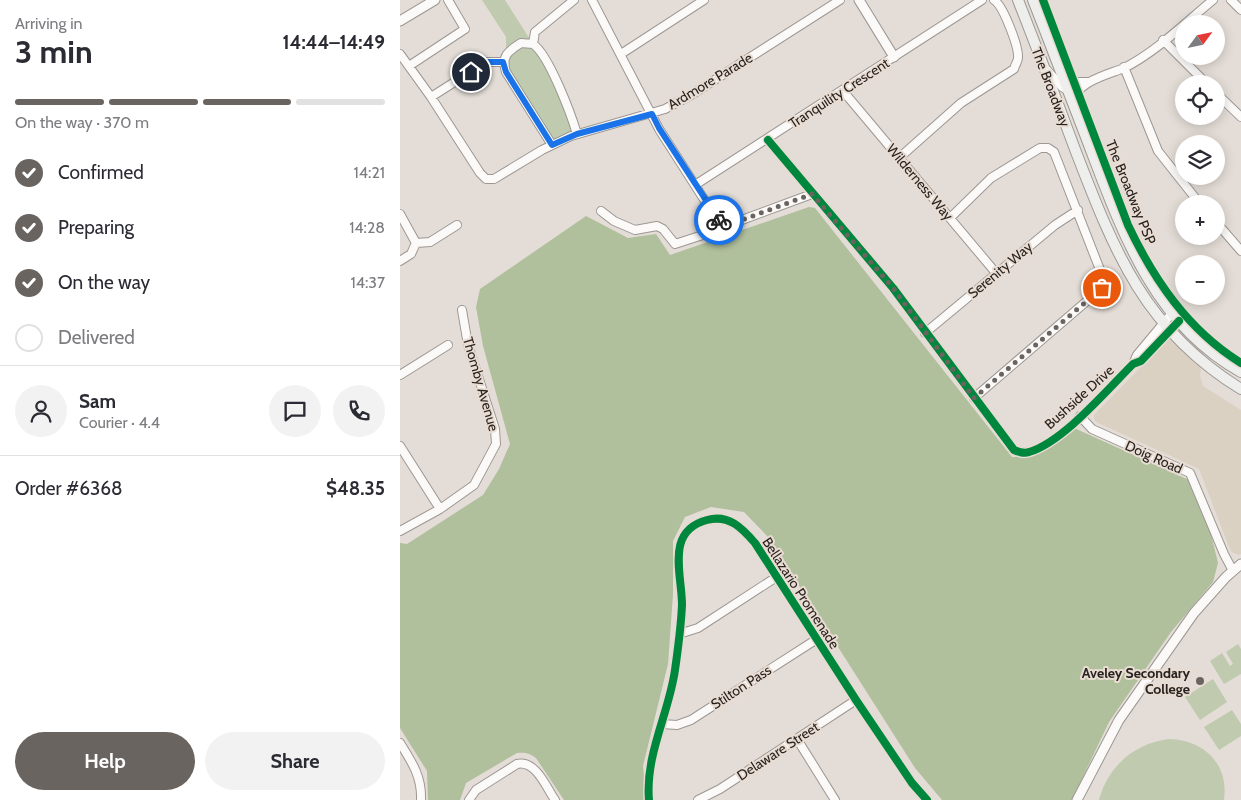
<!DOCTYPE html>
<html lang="en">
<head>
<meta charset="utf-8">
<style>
  :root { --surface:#fff; --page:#f2f2f3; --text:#2b2b33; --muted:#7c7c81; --line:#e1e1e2; --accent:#6a6460 }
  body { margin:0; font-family:Cabin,sans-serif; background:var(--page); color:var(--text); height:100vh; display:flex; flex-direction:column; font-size:19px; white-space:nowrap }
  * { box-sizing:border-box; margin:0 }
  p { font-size:16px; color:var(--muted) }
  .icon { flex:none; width:28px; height:28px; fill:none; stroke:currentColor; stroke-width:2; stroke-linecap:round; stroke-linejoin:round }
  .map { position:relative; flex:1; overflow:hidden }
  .details { display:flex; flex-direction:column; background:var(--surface); width:400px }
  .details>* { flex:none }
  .needle { width:32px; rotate:57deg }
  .controls { position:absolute; left:775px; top:15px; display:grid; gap:10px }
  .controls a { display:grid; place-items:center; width:50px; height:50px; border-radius:50%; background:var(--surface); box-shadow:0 2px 12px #0003; font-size:25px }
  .pin { position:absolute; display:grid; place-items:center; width:42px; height:42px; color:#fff; margin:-21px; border:2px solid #fff; border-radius:50%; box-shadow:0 1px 5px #0007 }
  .courier { position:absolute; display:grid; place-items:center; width:50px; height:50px; margin:-25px; border:4px solid #1a73e8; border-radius:50%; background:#fff; color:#222; box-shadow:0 1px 6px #0007 }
  .head em { font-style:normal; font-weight:800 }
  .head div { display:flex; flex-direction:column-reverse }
  .head { display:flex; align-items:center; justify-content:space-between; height:85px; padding:0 15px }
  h1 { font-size:32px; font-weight:800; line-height:38px }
  .bar { display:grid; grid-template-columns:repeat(4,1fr); gap:8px 5px; align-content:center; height:60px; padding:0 15px }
  .bar i { height:6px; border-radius:4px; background:var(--line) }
  .bar .active { background:var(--accent) }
  .bar p { grid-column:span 4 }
  .line { display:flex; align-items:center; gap:12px; padding:0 15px; border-top:1px solid var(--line) }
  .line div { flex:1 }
  .round { display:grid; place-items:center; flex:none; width:52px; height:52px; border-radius:26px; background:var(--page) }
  ol { padding:0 15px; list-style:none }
  li { display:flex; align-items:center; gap:15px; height:55px }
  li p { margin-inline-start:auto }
  li .icon { padding:5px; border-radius:50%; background:var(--accent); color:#fff; stroke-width:4 }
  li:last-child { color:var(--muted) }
  li i { width:28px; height:28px; border:2px solid var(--line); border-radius:50% }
  .cta { display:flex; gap:10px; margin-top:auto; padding:10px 15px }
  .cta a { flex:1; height:58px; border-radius:30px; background:var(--accent); color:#fff; font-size:20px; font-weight:800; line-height:58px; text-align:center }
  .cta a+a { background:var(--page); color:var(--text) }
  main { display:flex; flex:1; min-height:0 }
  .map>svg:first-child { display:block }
</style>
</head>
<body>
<main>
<section class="details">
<div class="head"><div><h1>3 min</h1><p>Arriving in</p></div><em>14:44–14:49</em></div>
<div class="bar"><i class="active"></i><i class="active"></i><i class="active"></i><i></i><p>On the way · 370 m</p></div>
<ol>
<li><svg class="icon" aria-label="check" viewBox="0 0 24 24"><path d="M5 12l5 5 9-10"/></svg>Confirmed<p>14:21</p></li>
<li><svg class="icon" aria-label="check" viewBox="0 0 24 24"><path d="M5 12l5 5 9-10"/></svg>Preparing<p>14:28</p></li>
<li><svg class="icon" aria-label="check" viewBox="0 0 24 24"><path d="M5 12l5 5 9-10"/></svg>On the way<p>14:37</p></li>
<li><i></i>Delivered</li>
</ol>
<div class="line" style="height:90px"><a class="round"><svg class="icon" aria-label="person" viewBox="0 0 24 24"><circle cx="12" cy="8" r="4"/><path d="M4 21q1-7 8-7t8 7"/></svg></a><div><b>Sam</b><p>Courier · 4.4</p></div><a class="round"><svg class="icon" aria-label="chat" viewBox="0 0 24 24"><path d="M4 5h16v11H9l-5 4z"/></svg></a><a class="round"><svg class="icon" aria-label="phone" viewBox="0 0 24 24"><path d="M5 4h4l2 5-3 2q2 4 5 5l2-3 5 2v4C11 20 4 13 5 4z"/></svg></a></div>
<div class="line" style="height:65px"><div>Order #6368</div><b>$48.35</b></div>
<div class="cta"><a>Help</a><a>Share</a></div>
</section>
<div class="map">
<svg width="841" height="800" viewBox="0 0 841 800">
  <rect width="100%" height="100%" fill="#e4ddd7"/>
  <!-- commercial -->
  <path fill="#dad1c3" d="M776 331 783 333 803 352 800 376 803 386 841 410V554L839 555 831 552 799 469 696 422 694 419V415Z"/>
  <!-- green -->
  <path fill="#bfcaaf" d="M82 0H105L133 44 137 47 177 134 152 145 106 72V37Z
    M838 644 841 649V674L824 684 810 661 822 653 830 666 833 664 826 652Z
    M813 679 827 702 800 720 785 697Z
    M832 710 841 724V736L819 750 804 727Z
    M769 739C804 740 829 764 824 800H699C708 766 735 743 769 739Z"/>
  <!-- forest -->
  <path fill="#b0bf9c" d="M409 207 415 208 612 457H631L674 428 789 480 810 530 818 563 813 582 771 632 709 722 672 800H542L515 768 368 537 344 512 311 507 285 517 273 541V594L268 664 243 766 246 800H164L136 758C130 753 125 752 117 753L66 783 60 800H28L27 771 0 728V543L7 544 83 495 99 469 110 444 83 346 76 307 80 289 186 216 228 238 256 234 270 255Z"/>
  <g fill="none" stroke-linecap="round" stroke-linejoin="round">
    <!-- minor casing -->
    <g stroke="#9c9793" stroke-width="10">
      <path id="minor" d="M192 0 259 129 316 218 323 223 331 224 412 194
        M831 0 841 10
        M763 40 807 84
        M133 44 135 32 174 0
        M0 54 31 97 80 173 86 179H94L142 150 171 136 265 109 291 95 440 0
        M221 54 304 0
        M9 66 65 29 48 0
        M724 67 758 151 800 204
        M647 70 662 87 669 91
        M663 76 671 82H689
        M443 91 596 273
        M816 93 841 117
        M31 97 86 62H103
        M673 103C675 82 707 75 724 68 756 52 785 23 813 0
        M368 140 493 288 614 450C619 452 624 454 629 452 663 442 707 390 733 364L741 361 779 321
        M152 145 106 72C101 56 108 51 121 43L133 44C149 55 171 114 177 134
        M499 158 561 103 614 69C615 65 618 61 618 58 619 47 603 5 594 0
        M295 185 582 0
        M201 211 214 221 235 230 257 226 263 229 275 244 315 231 323 223
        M0 214 16 243 11 254 0 261
        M550 218 591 178 640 148H648L654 152 704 280 702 288 574 398
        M816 222 841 251
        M16 243 30 242 57 225
        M525 333 655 225 678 210
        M733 364 737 355 772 313
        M0 375 48 345
        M680 416 692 429 790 473 824 554 833 571
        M0 446 40 509
        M0 531 40 509 74 485 96 444 95 429 68 345 62 310
        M279 634 298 628 378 576
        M262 724 277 725 291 720 417 639
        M397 739 435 800
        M0 743C12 762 22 777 21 800
        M69 800 76 790 117 764C136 760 146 787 155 800
        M249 800C245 755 269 713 275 670 278 649 281 626 282 605 282 574 265 531 307 520 329 514 342 528 355 543L456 700 512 783 527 800
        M298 800 320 789 456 700"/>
    </g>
    <!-- tertiary casing -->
    <g stroke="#9c9793" stroke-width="11">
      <path id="tertiary" d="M459 0 494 57
        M0 21 35 0
        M677 800 719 720 794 613 826 577 841 564"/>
    </g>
    <!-- secondary casing -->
    <g stroke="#9c9793" stroke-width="12">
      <path id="secondary" d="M618 0C638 51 657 101 676 152 715 253 745 330 841 389
        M633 0C652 48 670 96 689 145 722 232 754 324 841 372"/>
    </g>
    <!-- minor -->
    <use href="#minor" stroke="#fbfaf9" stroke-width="8"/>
    <!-- tertiary -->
    <use href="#tertiary" stroke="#fbfaf9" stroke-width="9"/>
    <!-- secondary -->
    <use href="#secondary" stroke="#eeefec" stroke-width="10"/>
    <!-- cycleway casing -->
    <g stroke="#e9dcd2" stroke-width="11">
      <path id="cycleway" d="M643 0 728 225C754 280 788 330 841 363
        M368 140 493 288 614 450C619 452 624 454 629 452 663 442 707 390 733 364L741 361 779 321
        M249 800C245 755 269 713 275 670 278 649 281 626 282 605 282 574 265 531 307 520 329 514 342 528 355 543L456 700 512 783 527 800"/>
    </g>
    <!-- cycleway -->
    <use href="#cycleway" stroke="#00873e" stroke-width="8"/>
  </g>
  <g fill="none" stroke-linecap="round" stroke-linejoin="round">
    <!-- done -->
    <path stroke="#6a6460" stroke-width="5" stroke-dasharray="0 9" d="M319 220 331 224 412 194 493 288 574 398 702 288"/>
    <!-- route -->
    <path stroke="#1a73e8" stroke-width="6" d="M71 72 86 62H103L106 72 152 145 177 134 252 114 259 128 319 220"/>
  </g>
  <!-- markers -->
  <circle fill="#6a6460" stroke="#e9dcd2" stroke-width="2" cx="800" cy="681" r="5"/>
  <g text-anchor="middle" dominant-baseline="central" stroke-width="4" stroke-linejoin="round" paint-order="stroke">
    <!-- street labels -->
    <g font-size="14" fill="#282320" stroke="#e9dcd2">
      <text transform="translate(310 81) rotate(-31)">Ardmore Parade</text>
      <text transform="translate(651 87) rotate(69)">The Broadway</text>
      <text transform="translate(439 93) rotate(-33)">Tranquility Crescent</text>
      <text transform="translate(520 182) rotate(50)">Wilderness Way</text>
      <text transform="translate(731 192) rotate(68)">The Broadway PSP</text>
      <text transform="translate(600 270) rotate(-40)">Serenity Way</text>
      <text transform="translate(81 384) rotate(74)">Thomby Avenue</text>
      <text transform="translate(679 397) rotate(-42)">Bushside Drive</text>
      <text transform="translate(754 457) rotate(24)">Doig Road</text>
      <text transform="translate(401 593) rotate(57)">Bellazario Promenade</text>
      <text transform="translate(341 687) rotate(-33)">Stilton Pass</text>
      <text transform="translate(378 751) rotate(-33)">Delaware Street</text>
    </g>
    <!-- poi labels -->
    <g font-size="14" font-weight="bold" fill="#282320" stroke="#e9dcd2" text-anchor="end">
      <text x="790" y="673">Aveley Secondary<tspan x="790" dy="16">College</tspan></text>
    </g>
  </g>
</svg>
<div class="controls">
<a><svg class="needle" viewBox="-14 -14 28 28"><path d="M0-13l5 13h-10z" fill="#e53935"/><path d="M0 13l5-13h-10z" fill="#7c7c81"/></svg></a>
<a><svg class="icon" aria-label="locate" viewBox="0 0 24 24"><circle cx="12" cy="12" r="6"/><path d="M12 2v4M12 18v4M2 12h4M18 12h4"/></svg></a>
<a><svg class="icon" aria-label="layers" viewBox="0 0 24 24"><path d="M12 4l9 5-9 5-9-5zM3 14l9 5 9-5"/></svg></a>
<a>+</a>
<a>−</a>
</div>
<div class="pin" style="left:702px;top:288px;background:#ea580c"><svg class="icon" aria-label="bag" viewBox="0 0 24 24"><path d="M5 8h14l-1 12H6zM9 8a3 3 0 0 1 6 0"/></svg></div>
<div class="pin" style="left:71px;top:72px;background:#1f2937"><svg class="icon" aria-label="home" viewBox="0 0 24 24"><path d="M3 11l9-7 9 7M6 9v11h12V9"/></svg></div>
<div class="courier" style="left:319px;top:220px"><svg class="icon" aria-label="bike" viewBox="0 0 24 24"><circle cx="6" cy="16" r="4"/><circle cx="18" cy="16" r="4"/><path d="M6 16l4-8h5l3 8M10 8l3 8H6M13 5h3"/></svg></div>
</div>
</main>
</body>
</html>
